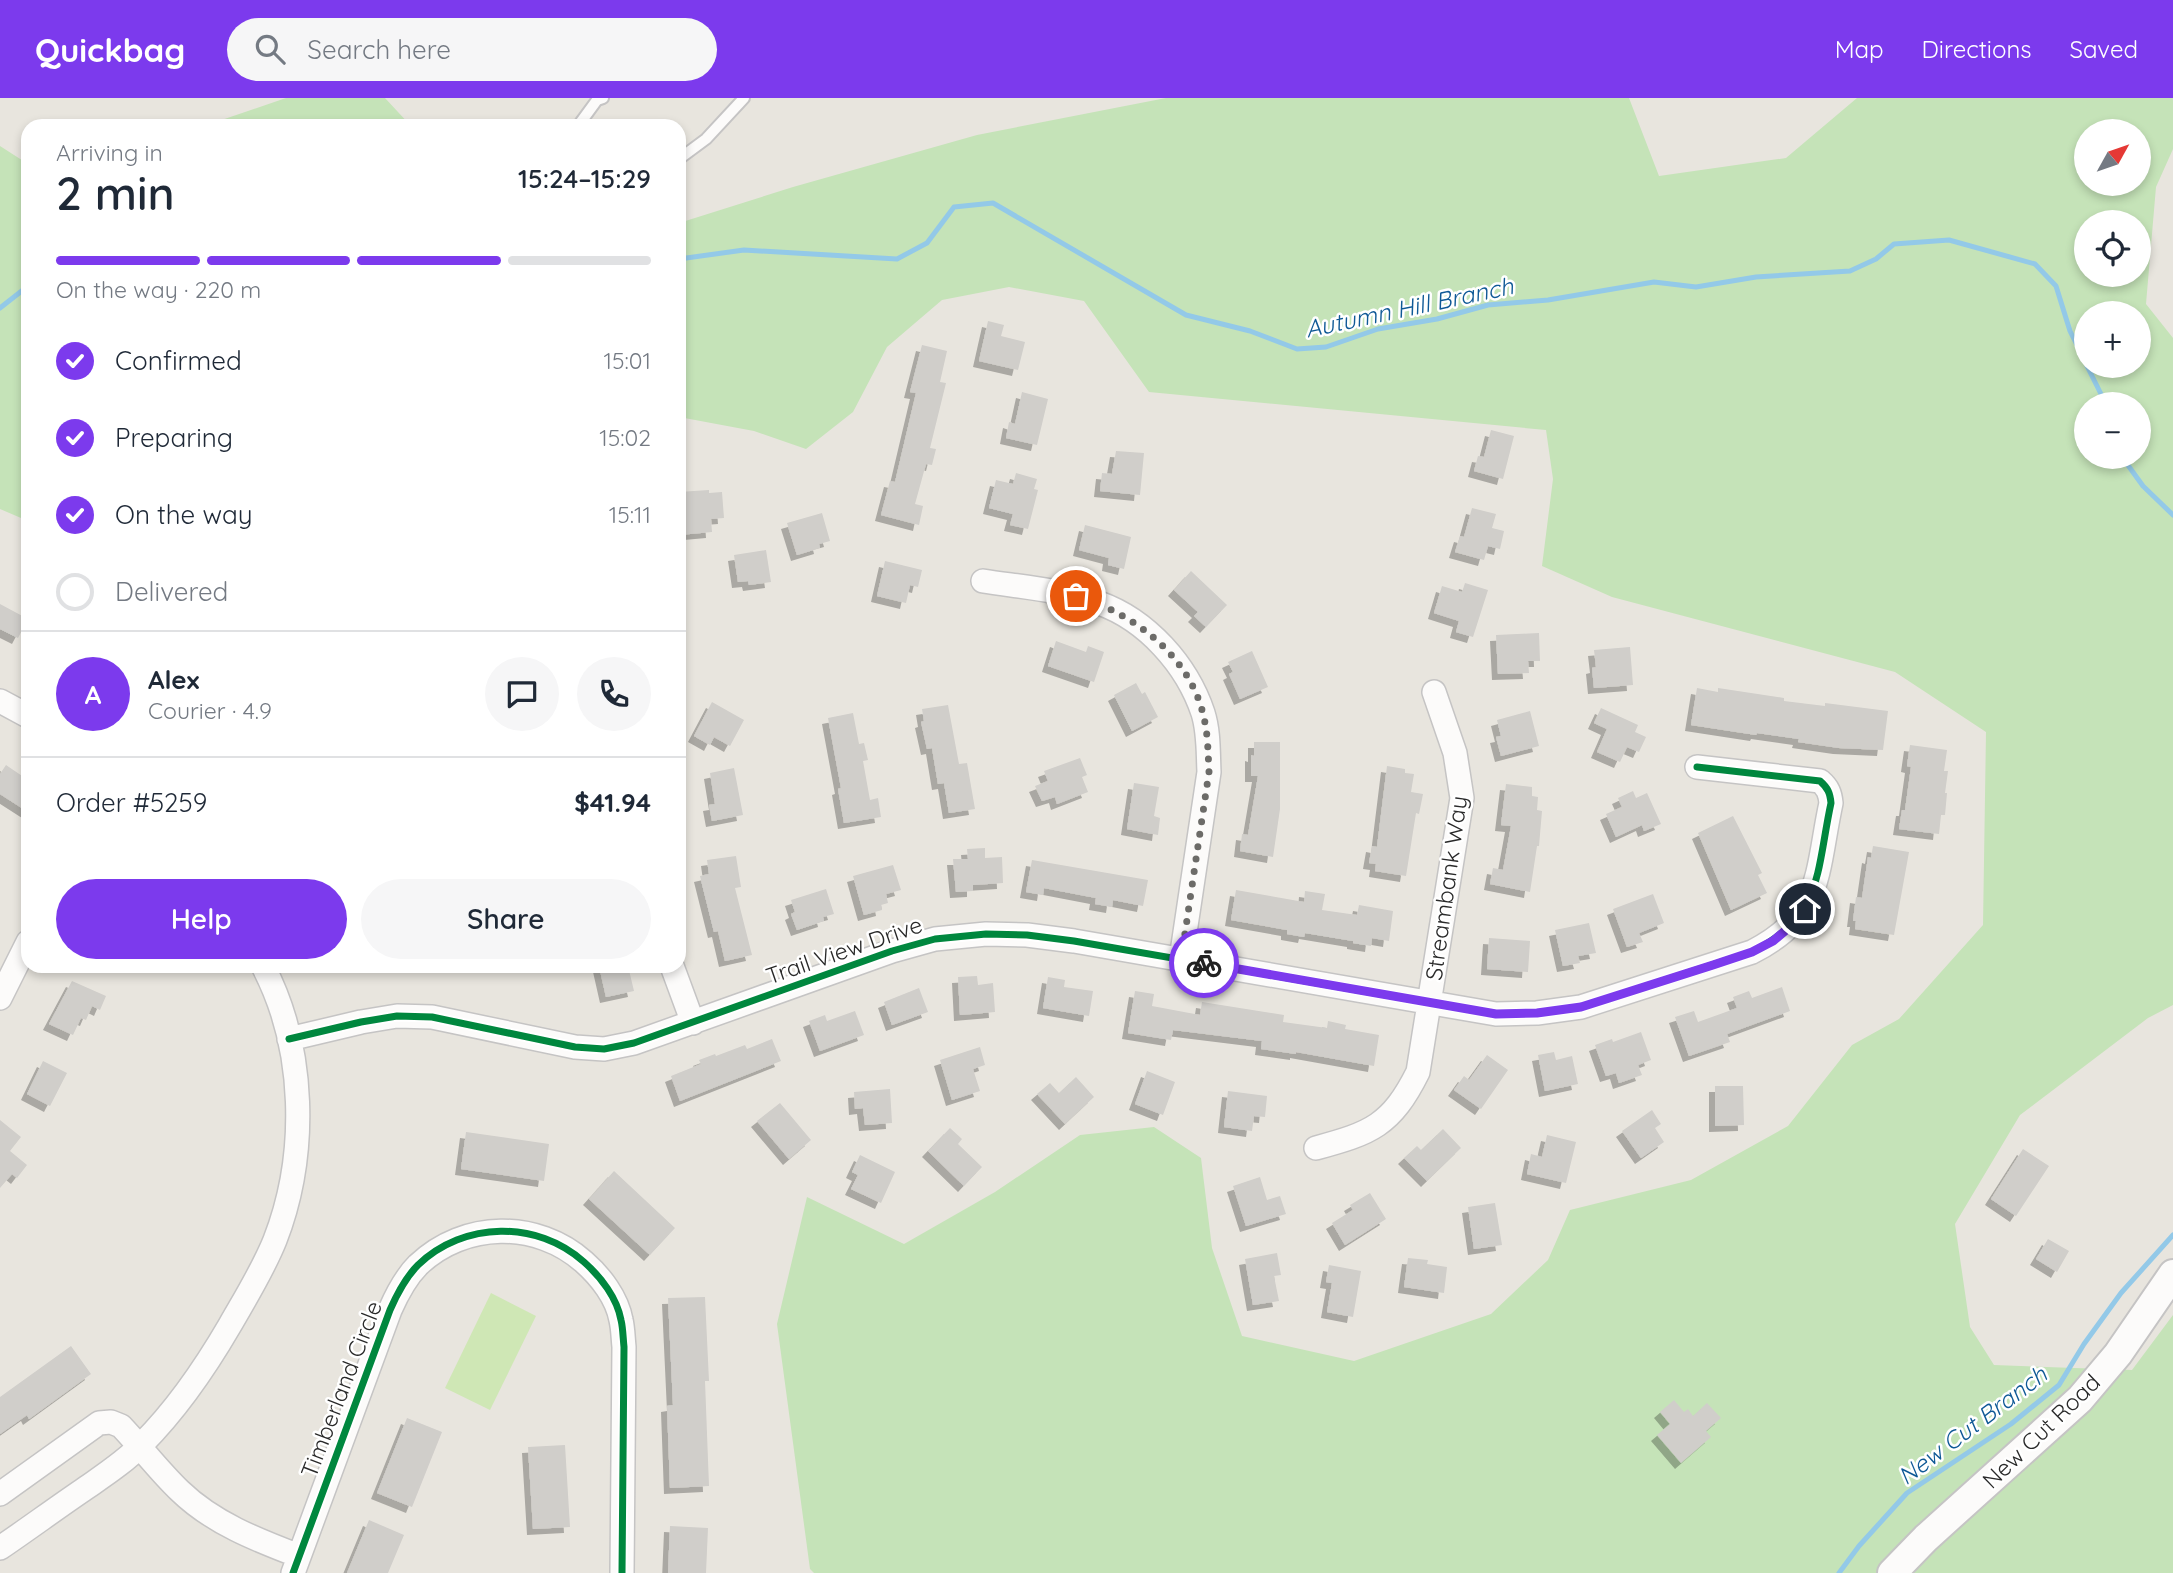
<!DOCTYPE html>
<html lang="en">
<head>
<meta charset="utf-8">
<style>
  :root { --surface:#fff; --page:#f6f6f7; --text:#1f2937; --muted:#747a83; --line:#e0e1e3; --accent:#7c3aed }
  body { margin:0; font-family:Quicksand,sans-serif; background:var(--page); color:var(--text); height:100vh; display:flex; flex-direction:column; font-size:26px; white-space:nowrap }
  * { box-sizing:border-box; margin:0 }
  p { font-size:23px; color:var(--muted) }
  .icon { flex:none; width:38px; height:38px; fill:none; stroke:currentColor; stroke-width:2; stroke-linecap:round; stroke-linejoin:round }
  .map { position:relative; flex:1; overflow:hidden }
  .side { position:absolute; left:21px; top:21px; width:665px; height:854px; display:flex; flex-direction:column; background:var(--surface); border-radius:21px; box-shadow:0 4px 10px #0003 }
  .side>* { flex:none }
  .needle { width:46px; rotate:50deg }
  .fabs { position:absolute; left:2074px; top:21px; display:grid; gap:14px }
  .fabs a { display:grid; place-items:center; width:77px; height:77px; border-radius:50%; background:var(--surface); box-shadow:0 4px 10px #0003; font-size:35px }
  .pin { position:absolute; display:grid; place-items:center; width:60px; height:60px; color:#fff; margin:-30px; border:4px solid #fff; border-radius:50%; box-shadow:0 2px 7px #0007 }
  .courier { position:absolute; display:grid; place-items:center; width:70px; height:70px; margin:-35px; border:5px solid #7c3aed; border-radius:50%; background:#fff; color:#222; box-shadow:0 2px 9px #0007 }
  .head em { font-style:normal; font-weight:600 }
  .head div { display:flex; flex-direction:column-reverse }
  .head { display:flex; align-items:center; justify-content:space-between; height:119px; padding:0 35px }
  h1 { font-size:46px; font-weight:600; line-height:52px }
  .bar { display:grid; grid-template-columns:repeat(4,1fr); gap:10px 7px; align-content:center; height:84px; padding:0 35px }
  .bar i { height:9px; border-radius:5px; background:var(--line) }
  .bar .active { background:var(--accent) }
  .bar p { grid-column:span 4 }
  .line { display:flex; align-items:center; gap:18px; padding:0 35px; border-top:2px solid var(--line) }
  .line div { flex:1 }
  .round { display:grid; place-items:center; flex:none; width:74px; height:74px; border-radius:37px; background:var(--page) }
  ol { padding:0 35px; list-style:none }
  li { display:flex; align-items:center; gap:21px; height:77px }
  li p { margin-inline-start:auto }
  li .icon { padding:7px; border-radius:50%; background:var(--accent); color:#fff; stroke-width:4 }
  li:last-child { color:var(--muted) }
  li i { width:38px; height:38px; border:4px solid var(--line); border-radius:50% }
  .primary-button { display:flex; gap:14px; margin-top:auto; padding:14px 35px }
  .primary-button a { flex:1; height:80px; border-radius:42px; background:var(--accent); color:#fff; font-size:28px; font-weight:600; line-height:80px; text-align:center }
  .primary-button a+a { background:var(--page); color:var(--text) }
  header { display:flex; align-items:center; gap:42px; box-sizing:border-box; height:98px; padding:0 35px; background:var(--accent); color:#fff }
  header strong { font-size:33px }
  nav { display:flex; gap:38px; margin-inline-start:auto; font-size:24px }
  .search { width:490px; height:63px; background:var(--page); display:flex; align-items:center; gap:18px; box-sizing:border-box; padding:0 24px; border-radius:38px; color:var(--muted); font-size:26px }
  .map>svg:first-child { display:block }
</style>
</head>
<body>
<header>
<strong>Quickbag</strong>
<div class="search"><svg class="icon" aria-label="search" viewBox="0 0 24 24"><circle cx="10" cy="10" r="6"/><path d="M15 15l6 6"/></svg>Search here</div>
<nav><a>Map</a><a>Directions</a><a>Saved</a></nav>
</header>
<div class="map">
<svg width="2173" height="1475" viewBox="0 0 2173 1475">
  <defs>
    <filter id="shadow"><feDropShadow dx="-6" dy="6" stdDeviation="0" flood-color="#0004"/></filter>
  </defs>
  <rect width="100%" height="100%" fill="#e8e5de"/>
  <!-- green -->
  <path fill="#c5e3b8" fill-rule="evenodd" d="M286 0H385L411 28H204Z
    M1166 0H1629L1659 78 1786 60 1857 0H2173V51L2156 89 2146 206 2173 240V907L2148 920 2020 1017 1955 1126 1970 1229 1994 1267 2132 1272 2173 1217V1475H814L810 1471 777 1226 807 1099 904 1146 995 1094 1080 1037 1154 1029 1201 1060 1212 1150 1242 1238 1354 1263 1491 1216 1548 1162 1570 1112 1691 1082 1788 1028 1852 947 1899 921 1983 827 1986 634 1895 574 1612 499 1542 468 1553 381 1546 332 1149 294 1084 203 1009 189 942 202 887 249 853 314 806 351 754 333 679 319V125L793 89 977 37ZM2086 33H2138V86H2086ZM2086 124H2138V177H2086ZM2086 215H2138V268H2086ZM2086 306H2138V359H2086Z
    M0 48 28 66V423L0 411Z"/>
  <!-- pitch -->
  <path fill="#cfe7b5" d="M491 1195 536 1218 490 1312 445 1290Z"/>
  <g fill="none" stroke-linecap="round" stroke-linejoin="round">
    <!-- stream -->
    <path stroke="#93c9e8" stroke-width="5" d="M679 161 744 152 897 161 927 145 954 109 993 105 1186 217 1250 233 1297 251 1326 249 1378 231 1437 221 1488 207 1548 202 1654 184 1696 189 1756 179 1850 173 1876 161 1894 146 1949 142 2035 166 2056 188 2070 233 2086 265
      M0 210 28 188
      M2087 268 2106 306
      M2122 359 2143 388 2173 417
      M1839 1475 1859 1448 1907 1395 2011 1326 2059 1287 2084 1246 2121 1195 2173 1137"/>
  </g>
  <!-- building -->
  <path fill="#d0ceca" filter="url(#shadow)" d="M988 223 1004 227 1001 238 1025 244 1018 272 979 263Z
    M922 247 947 253 940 284 946 285 930 350 936 351 932 367 926 366 915 406 923 408 919 427 881 417 890 383 895 384 916 295 910 294Z
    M1022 294 1048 301 1037 347 1006 340 1009 324 1015 326Z
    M1491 332 1514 338 1503 381 1474 373 1478 358 1484 359Z
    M1116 353 1144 355 1140 397 1100 393 1102 375 1112 376Z
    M1016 375 1037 381 1034 391 1038 392 1028 431 1010 427 1013 416 989 410 996 382 1013 386Z
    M709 392V395L722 394 724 420 711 421 712 434 679 437V394Z
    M1472 410 1496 416 1492 430 1504 433 1500 451 1488 448 1484 462 1455 454 1460 438 1464 439Z
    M822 415 830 443 819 446 820 450 797 457 787 425Z
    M1085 427 1131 439 1124 471 1108 467 1109 460 1079 452Z
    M766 452 771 484 749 487 748 483 738 484 734 457Z
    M885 463 922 472 918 489 910 487 906 505 877 498Z
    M1191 473 1227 507 1206 529 1194 518 1198 514 1174 492Z
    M1465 485 1488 492 1473 539 1456 534 1459 523 1434 515 1442 488 1462 494Z
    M0 506 28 521 18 540 0 531Z
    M1539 535 1540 563H1528L1529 575 1498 576 1496 537Z
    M1056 543 1086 554 1088 548 1104 554 1094 584 1048 568Z
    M1630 549 1633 587 1594 590 1592 570 1596 569 1594 552Z
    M1252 553 1268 589 1240 601 1229 576 1233 574 1228 564Z
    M1136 585 1142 596 1145 594 1158 619 1132 633 1114 597Z
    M1697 590 1718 594V590L1784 600V603L1825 608V605L1888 613 1883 652 1839 650 1798 644 1799 641 1757 635 1756 637 1691 627Z
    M712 604 744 622 730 648 714 639 710 647 694 638Z
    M948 607 959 666 967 665 975 711 949 715 944 685 938 686 932 650 927 651 921 624 924 623 922 611Z
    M1601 610 1638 627 1635 634 1646 639 1639 654 1627 649 1620 664 1597 654 1607 631 1594 625Z
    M1530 613 1539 648 1501 658 1496 639 1501 638 1497 622Z
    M853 615 859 646 864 645 868 662 863 663 870 702 878 700 881 719 844 725 838 691 841 690 828 620Z
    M1254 644H1280V711L1273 759 1240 753 1242 736 1248 737 1258 678H1251V657L1254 658Z
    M1910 647 1947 652 1944 673H1948L1945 695H1947L1945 717H1941L1939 736 1899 731 1902 712H1905L1911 669 1907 668Z
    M1080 660 1087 677 1082 679 1088 694 1057 706 1055 699 1042 703 1035 688 1048 683 1044 673Z
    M6 667 28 682V714L0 696V676Z
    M1387 668 1405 671V675L1414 676 1411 694 1423 696 1419 716 1416 715 1406 778 1375 773 1376 766 1369 765 1372 748 1377 749Z
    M734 670 743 717 712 723 709 707 715 706 710 675Z
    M1134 685 1159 689 1154 718 1160 720 1158 737 1127 731Z
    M1506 686 1532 689V698L1538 699 1537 712 1542 713 1539 748H1537L1530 794 1490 786 1493 770 1503 772 1511 728 1501 727Z
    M1633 693 1636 700 1647 695 1661 726 1644 733 1642 727 1616 739 1606 716 1622 709 1618 700Z
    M1733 718 1762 775 1758 777 1767 795 1731 812 1698 735Z
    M1873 748 1909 754 1894 837 1855 831 1856 823H1853L1856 799 1862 800 1868 759 1871 760Z
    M985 750V760L1002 759 1003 785 973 787V793L956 794 953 761H968L967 751Z
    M736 758 741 789 735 790 752 857 725 863 718 833 714 834 700 778 709 776 707 762Z
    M1032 762 1148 782 1143 808 1113 802 1112 809 1095 806 1096 800 1044 790 1043 797 1026 794Z
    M893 767 901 792 886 796 888 805 881 807 882 812 864 817 853 778Z
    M826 791 834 816 823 819 824 823 797 832 791 816 795 814 791 802Z
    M1236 792 1304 804 1305 793 1325 796 1322 812 1357 817 1359 807 1393 813 1389 843 1372 840 1371 848 1353 845V843L1305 835 1304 839 1287 836V832L1231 822Z
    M1653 796 1664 825 1639 835 1643 844 1627 849 1613 811Z
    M1589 825 1596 855 1578 858 1580 865 1563 868 1555 832Z
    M1489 840 1530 843 1528 874 1487 871Z
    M599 868H628L634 893 606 899Z
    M977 878 978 887 993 885 995 914 960 917 958 879Z
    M1048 879 1065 882 1064 889 1093 893 1089 918 1043 910Z
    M72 883 106 898 100 912 92 908 86 922 81 920 73 937 49 926Z
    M1782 889 1790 913 1727 936 1730 944 1689 958 1675 919 1694 913 1698 924 1737 910 1733 899 1749 893 1752 900Z
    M919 890 928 914 892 927 884 904Z
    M1135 893 1154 896 1152 908 1200 917 1202 904 1284 917 1283 924 1327 930 1328 923 1346 927 1345 931 1379 937 1374 968 1296 954V956L1261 951 1262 943 1173 932 1171 942 1128 935Z
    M855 913 864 937 820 953 809 923 825 917 827 923Z
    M1641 934 1651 962 1638 967 1642 977 1619 985 1616 975 1606 978 1595 947 1612 941 1613 944Z
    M772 941 781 963 680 1003 671 978 701 966 699 962 715 956 716 958 745 947 747 951Z
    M980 949 985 967 973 971 980 993 952 1002 940 962Z
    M1554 954 1556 962 1572 958 1578 986 1545 993 1538 957Z
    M1487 957 1508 972 1481 1011 1454 992 1464 978 1469 982Z
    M43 963 67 975 50 1008 27 996Z
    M1147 973 1175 984 1163 1017 1135 1006Z
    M1076 979 1094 999 1065 1026 1037 996 1050 985 1059 995Z
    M1715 988H1743L1744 1027 1715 1028Z
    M890 991 892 1025 865 1027 863 1010 855 1011 854 994Z
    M1228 993 1267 998 1265 1019 1254 1018 1252 1033 1224 1029Z
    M780 1005 811 1042 789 1061 757 1023Z
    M1652 1012 1661 1026 1655 1030 1664 1044 1641 1060 1622 1033Z
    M0 1022 21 1039 10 1053 27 1067 17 1080 12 1076 0 1090Z
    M950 1030 962 1041 958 1046 982 1069 964 1088 928 1053Z
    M1443 1031 1461 1050 1427 1083 1404 1060 1417 1048 1421 1052Z
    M466 1034 549 1046 544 1083 461 1071Z
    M1547 1037 1576 1044 1566 1085 1527 1076 1531 1056 1542 1059Z
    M2023 1051 2049 1068 2016 1118 1991 1101Z
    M860 1057 895 1074 881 1105 851 1091 858 1077 852 1074Z
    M614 1073 675 1130 650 1157 589 1101Z
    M1260 1079 1267 1102 1280 1098 1286 1116 1246 1128 1233 1088Z
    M1370 1095 1386 1121 1345 1147 1332 1125 1353 1112 1350 1107Z
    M1495 1105 1502 1147 1474 1151 1468 1109Z
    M2048 1141 2069 1153 2057 1174 2036 1161Z
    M1277 1155 1281 1177 1274 1178 1279 1203 1253 1207 1245 1161Z
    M1408 1160 1428 1162 1427 1166 1447 1169 1444 1195 1404 1189Z
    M1329 1167 1361 1173 1353 1219 1327 1214 1332 1185 1326 1184Z
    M705 1199 709 1283H705L709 1388 670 1390 667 1308 673 1307 668 1200Z
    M71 1248 91 1276 29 1321 27 1317 0 1336V1299Z
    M1674 1302 1684 1314 1688 1311 1693 1318 1707 1305 1721 1320 1706 1333 1711 1339 1681 1365 1657 1337 1670 1326 1660 1314Z
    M407 1320 442 1334 412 1409 377 1395Z
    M565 1347 570 1429 533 1431 528 1349Z
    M369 1422 404 1437 388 1475H347Z
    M670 1428 708 1430 706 1475H668Z"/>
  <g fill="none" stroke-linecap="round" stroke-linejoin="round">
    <!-- service casing -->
    <g stroke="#c5c4c4" stroke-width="14">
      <path id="service" d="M578 28 597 2 603 0
        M679 61 706 41 744 0"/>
    </g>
    <!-- minor casing -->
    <g stroke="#c5c4c4" stroke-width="26">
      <path id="minor" d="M983 483C1022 489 1062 492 1099 505 1147 522 1187 567 1203 615 1209 634 1208 654 1209 674L1181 861
        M0 603 28 618
        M672 868 693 925
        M0 900 28 844
        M289 941 361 924 397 918 432 919 575 949 604 951 634 945 892 853 935 841 986 836 1027 837 1074 843 1496 916 1537 915 1581 909 1752 854C1823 818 1816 775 1831 705 1830 695 1828 690 1820 683L1697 669
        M1316 1050C1371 1035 1391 1028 1418 974L1462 700 1455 655 1434 594
        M0 1396 99 1325 111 1324 121 1328C141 1349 159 1373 180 1393 213 1425 257 1442 299 1458
        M0 1450C28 1431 55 1411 83 1392 103 1378 125 1364 142 1346 177 1311 205 1270 230 1227 246 1199 263 1172 275 1142 308 1057 306 950 263 868
        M293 1475 390 1212C397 1196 405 1180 418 1167 464 1123 537 1122 584 1164 601 1179 617 1200 621 1222 623 1230 623 1240 624 1249L622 1475"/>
    </g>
    <!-- tertiary casing -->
    <g stroke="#c5c4c4" stroke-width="32">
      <path id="tertiary" d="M1892 1475 1926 1440 2080 1301 2118 1256 2173 1176"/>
    </g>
    <!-- service -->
    <use href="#service" stroke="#fcfbfa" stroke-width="10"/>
    <!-- minor -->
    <use href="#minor" stroke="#fcfbfa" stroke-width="23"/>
    <!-- tertiary -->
    <use href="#tertiary" stroke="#fcfbfa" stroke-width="28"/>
    <!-- cycleway casing -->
    <g stroke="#fff" stroke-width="11">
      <path id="cycleway" d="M289 941 361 924 397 918 432 919 575 949 604 951 634 945 892 853 935 841 986 836 1027 837 1074 843 1496 916 1537 915 1581 909 1752 854C1823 818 1816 775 1831 705 1830 695 1828 690 1820 683L1697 669
        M293 1475 390 1212C397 1196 405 1180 418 1167 464 1123 537 1122 584 1164 601 1179 617 1200 621 1222 623 1230 623 1240 624 1249L622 1475"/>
    </g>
    <!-- cycleway -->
    <use href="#cycleway" stroke="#00873e" stroke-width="7"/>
  </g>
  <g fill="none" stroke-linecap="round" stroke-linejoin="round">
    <!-- done -->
    <path stroke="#6c6b68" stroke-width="7" stroke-dasharray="0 12.6" d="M1076 498C1133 515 1191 558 1204 620 1208 637 1208 655 1209 674L1181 862 1204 865"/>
    <!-- route -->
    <path stroke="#7c3aed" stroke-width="9" d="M1204 865 1496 916 1537 915 1581 909 1713 867 1752 854 1773 843 1792 827 1805 811"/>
  </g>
  <g text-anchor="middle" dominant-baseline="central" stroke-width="5" stroke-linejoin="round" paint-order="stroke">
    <!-- street labels -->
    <g font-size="23" fill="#292929" stroke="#fff">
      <text transform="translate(1446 790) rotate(-82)">Streambank Way</text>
      <text transform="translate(844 852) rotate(-19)">Trail View Drive</text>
      <text transform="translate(341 1291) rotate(-69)">Timberland Circle</text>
      <text transform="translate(2041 1333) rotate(-44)">New Cut Road</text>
    </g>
    <!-- water labels -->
    <g font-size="24" font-style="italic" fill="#0f5996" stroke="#fff">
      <text transform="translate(1409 209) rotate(-12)">Autumn Hill Branch</text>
      <text transform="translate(1972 1327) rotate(-37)">New Cut Branch</text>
    </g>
  </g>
</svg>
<div class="fabs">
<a><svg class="needle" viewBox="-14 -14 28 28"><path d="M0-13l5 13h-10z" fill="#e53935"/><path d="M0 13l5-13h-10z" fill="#747a83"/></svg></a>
<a><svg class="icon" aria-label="locate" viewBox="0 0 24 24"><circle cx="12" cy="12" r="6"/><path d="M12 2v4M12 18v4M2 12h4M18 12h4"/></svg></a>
<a>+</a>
<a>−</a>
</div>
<div class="pin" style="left:1076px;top:498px;background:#ea580c"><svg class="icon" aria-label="bag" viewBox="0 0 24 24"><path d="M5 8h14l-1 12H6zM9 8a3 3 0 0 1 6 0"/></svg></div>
<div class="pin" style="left:1805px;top:811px;background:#1f2937"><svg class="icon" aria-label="home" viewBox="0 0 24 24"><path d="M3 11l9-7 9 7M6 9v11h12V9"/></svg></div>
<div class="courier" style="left:1204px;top:865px"><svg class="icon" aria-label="bike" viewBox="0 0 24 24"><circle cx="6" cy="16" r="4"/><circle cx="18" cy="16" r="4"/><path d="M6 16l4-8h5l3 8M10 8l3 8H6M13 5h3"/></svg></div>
<section class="side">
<div class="head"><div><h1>2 min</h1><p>Arriving in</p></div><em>15:24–15:29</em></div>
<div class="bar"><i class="active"></i><i class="active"></i><i class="active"></i><i></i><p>On the way · 220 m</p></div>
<ol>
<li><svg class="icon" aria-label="check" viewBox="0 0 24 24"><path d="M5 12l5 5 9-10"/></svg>Confirmed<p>15:01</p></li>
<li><svg class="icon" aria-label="check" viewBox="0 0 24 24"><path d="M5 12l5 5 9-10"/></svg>Preparing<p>15:02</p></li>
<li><svg class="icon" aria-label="check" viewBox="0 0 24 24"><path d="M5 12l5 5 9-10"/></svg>On the way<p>15:11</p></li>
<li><i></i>Delivered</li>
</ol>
<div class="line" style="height:126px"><b class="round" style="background:var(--accent);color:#fff">A</b><div><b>Alex</b><p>Courier · 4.9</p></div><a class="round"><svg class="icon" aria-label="chat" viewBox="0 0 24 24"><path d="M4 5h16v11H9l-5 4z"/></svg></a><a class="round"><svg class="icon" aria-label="phone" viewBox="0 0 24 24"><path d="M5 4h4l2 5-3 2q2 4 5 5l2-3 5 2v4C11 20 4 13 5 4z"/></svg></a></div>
<div class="line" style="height:91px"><div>Order #5259</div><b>$41.94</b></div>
<div class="primary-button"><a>Help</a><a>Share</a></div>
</section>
</div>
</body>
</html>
